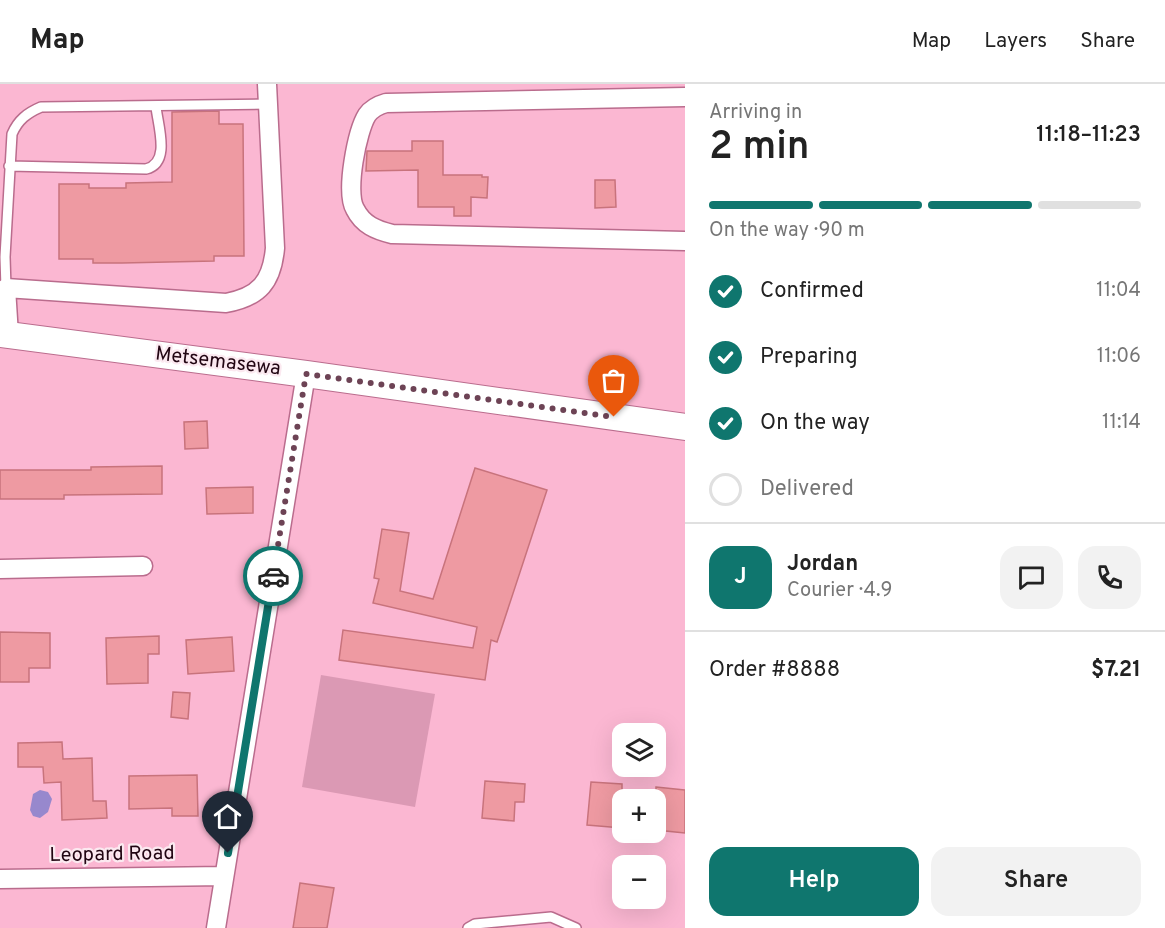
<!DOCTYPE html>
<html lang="en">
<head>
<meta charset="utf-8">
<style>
  :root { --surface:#fff; --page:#f2f2f2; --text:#222; --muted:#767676; --line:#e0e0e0; --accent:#0f766e }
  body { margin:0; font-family:Overpass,sans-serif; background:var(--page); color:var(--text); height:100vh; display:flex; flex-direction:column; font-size:22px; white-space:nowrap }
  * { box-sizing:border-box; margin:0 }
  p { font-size:20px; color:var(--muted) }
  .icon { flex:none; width:33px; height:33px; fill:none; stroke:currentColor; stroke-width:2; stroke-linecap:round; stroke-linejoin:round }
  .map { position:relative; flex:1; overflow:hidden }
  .sheet { display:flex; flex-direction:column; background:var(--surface); width:480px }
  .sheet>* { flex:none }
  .tools { position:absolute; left:612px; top:639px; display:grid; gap:12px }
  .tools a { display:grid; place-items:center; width:54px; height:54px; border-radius:12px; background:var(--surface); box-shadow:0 6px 24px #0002; font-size:30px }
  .pin { position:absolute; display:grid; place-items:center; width:51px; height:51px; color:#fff; margin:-62px -26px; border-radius:50% 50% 50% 0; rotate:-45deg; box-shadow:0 0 6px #0007 }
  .pin .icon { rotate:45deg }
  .courier { position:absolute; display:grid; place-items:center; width:60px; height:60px; margin:-30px; border:4px solid #0f766e; border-radius:50%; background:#fff; color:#222; box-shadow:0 2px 8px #0007 }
  .headline em { font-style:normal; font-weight:600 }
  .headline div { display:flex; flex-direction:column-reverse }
  .headline { display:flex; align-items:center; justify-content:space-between; height:102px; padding:0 24px }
  h1 { font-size:39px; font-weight:600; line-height:45px }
  .bar { display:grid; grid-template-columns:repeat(4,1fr); gap:9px 6px; align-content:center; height:72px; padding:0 24px }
  .bar i { height:8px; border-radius:4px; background:var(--line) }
  .bar .current { background:var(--accent) }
  .bar p { grid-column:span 4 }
  .line { display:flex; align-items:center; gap:15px; padding:0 24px; border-top:2px solid var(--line) }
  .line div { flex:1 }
  .round { display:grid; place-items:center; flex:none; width:63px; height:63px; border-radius:18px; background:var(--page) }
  ol { padding:0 24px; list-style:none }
  li { display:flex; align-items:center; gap:18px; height:66px }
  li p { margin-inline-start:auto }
  li .icon { padding:6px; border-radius:50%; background:var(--accent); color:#fff; stroke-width:4 }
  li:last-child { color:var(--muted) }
  li i { width:33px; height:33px; border:3px solid var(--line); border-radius:50% }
  .button { display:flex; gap:12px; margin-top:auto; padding:12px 24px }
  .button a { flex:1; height:69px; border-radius:18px; background:var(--accent); color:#fff; font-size:24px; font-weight:600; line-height:69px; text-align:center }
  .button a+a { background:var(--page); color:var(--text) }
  header { display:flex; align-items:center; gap:36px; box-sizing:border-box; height:84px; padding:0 30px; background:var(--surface); border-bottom:2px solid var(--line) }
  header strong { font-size:28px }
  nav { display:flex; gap:33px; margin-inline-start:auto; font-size:21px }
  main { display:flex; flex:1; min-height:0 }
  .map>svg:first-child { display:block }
</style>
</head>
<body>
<header>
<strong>Map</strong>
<nav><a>Map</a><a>Layers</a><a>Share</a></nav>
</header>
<main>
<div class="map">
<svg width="685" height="844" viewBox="0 0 685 844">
  <rect width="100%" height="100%" fill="#fbb7d2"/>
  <!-- green -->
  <path fill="#db99b4" d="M321 591 435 610 415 723 302 703Z"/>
  <!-- water -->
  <path fill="#9788cd" d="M40 706 48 708 52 715 48 728 40 734 33 732 30 726 33 710Z"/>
  <!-- building -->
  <path fill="#ee9aa2" stroke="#c8737c" stroke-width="1.5" d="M219 27V40H243L244 172H214V177L122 179H93V175H59V100H89V104H126V99L172 98V28Z
    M412 57H443V91H482V93H488L487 114 471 113V132H454V123H418V86L366 87 367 67H412Z
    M595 96H615L616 123 595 124Z
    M207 337 208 364 185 365 184 338Z
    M162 382V410L64 411V415H0V386H91V383Z
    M475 384 547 406 497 558 491 556 485 596 339 576 343 546 473 564 477 543 373 519 379 495 374 494 382 445 409 449 400 507 433 515Z
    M253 403V429L207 430 206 404Z
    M0 548 50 549V584H29V598H0Z
    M159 552V570H148V599L107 600 106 554Z
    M232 553 234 587 188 590 186 556Z
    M173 608 190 609 188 635 171 633Z
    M62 658 63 675 92 674 93 717H106L107 734 62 736 61 698 44 699 43 683H18V659Z
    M197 691 198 732H172V724L129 725V692Z
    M485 697 525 700 524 718H515L514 737 482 734Z
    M591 698 622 700V744L587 741Z
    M656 703 685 706V749L656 746Z
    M300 799 334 804 327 844H293Z"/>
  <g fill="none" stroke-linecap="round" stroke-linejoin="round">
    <!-- lane casing -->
    <g stroke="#ba6c8d" stroke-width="12">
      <path id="lane" d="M9 82 146 85C171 79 158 42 156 23
        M6 204 5 173 12 50C18 36 27 29 41 23L268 20
        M468 844 475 840 551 833 576 844"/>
    </g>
    <!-- street casing -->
    <g stroke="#ba6c8d" stroke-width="21">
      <path id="street" d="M685 13 386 19C379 21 372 24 367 31 357 47 345 108 355 125 363 141 376 146 392 150L685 157
        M9 251 6 204 226 219C259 213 272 198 275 164L267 0
        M0 485 143 482
        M0 795 224 792
        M216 844 306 290"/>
    </g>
    <!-- secondary casing -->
    <g stroke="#ba6c8d" stroke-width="28">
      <path id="secondary" d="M0 250 306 290 685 343"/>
    </g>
    <!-- lane -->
    <use href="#lane" stroke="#fff" stroke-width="9"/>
    <!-- street -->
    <use href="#street" stroke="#fff" stroke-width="18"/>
    <!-- secondary -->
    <use href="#secondary" stroke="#fff" stroke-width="26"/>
  </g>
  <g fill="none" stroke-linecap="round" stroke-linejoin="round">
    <!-- done -->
    <path stroke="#6d4355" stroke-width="6" stroke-dasharray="0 10.8" d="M273 492 306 290 614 333"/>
    <!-- route -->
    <path stroke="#0f766e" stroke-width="8" d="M228 769 273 492"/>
  </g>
  <g text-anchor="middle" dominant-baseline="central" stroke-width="4.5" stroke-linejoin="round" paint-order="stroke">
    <!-- street labels -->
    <g font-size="20" fill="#210512" stroke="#fbe9f0">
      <text transform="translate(218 278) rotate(7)">Metsemasewa</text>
      <text transform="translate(112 771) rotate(-1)">Leopard Road</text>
    </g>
  </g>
</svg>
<div class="tools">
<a><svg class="icon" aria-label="layers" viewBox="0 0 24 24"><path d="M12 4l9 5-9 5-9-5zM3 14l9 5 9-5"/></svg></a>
<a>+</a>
<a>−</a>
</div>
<div class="pin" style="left:614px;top:333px;background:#ea580c"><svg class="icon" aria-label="bag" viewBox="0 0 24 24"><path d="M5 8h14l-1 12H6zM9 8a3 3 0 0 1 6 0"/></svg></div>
<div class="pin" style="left:228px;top:769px;background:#1f2937"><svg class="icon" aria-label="home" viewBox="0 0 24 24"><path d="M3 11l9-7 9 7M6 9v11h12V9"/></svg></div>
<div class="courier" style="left:273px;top:492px"><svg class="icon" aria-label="car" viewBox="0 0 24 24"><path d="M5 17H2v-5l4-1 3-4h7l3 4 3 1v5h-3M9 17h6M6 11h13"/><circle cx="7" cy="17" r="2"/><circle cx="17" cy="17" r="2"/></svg></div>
</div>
<section class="sheet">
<div class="headline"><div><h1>2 min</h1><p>Arriving in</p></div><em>11:18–11:23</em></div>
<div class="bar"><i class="current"></i><i class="current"></i><i class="current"></i><i></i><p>On the way · 90 m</p></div>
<ol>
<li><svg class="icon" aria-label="check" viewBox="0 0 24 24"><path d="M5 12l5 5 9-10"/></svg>Confirmed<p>11:04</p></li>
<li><svg class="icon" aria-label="check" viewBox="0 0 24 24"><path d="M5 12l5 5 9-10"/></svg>Preparing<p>11:06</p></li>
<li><svg class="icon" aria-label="check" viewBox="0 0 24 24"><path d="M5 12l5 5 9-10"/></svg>On the way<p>11:14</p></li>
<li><i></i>Delivered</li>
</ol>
<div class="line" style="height:108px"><b class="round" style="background:var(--accent);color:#fff">J</b><div><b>Jordan</b><p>Courier · 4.9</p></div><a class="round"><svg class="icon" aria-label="chat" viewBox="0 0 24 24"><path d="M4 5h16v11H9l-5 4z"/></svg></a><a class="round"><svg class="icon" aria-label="phone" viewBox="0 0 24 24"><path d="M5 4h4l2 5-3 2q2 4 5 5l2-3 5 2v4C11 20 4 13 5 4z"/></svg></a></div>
<div class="line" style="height:78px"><div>Order #8888</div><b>$7.21</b></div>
<div class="button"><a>Help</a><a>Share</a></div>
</section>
</main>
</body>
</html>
